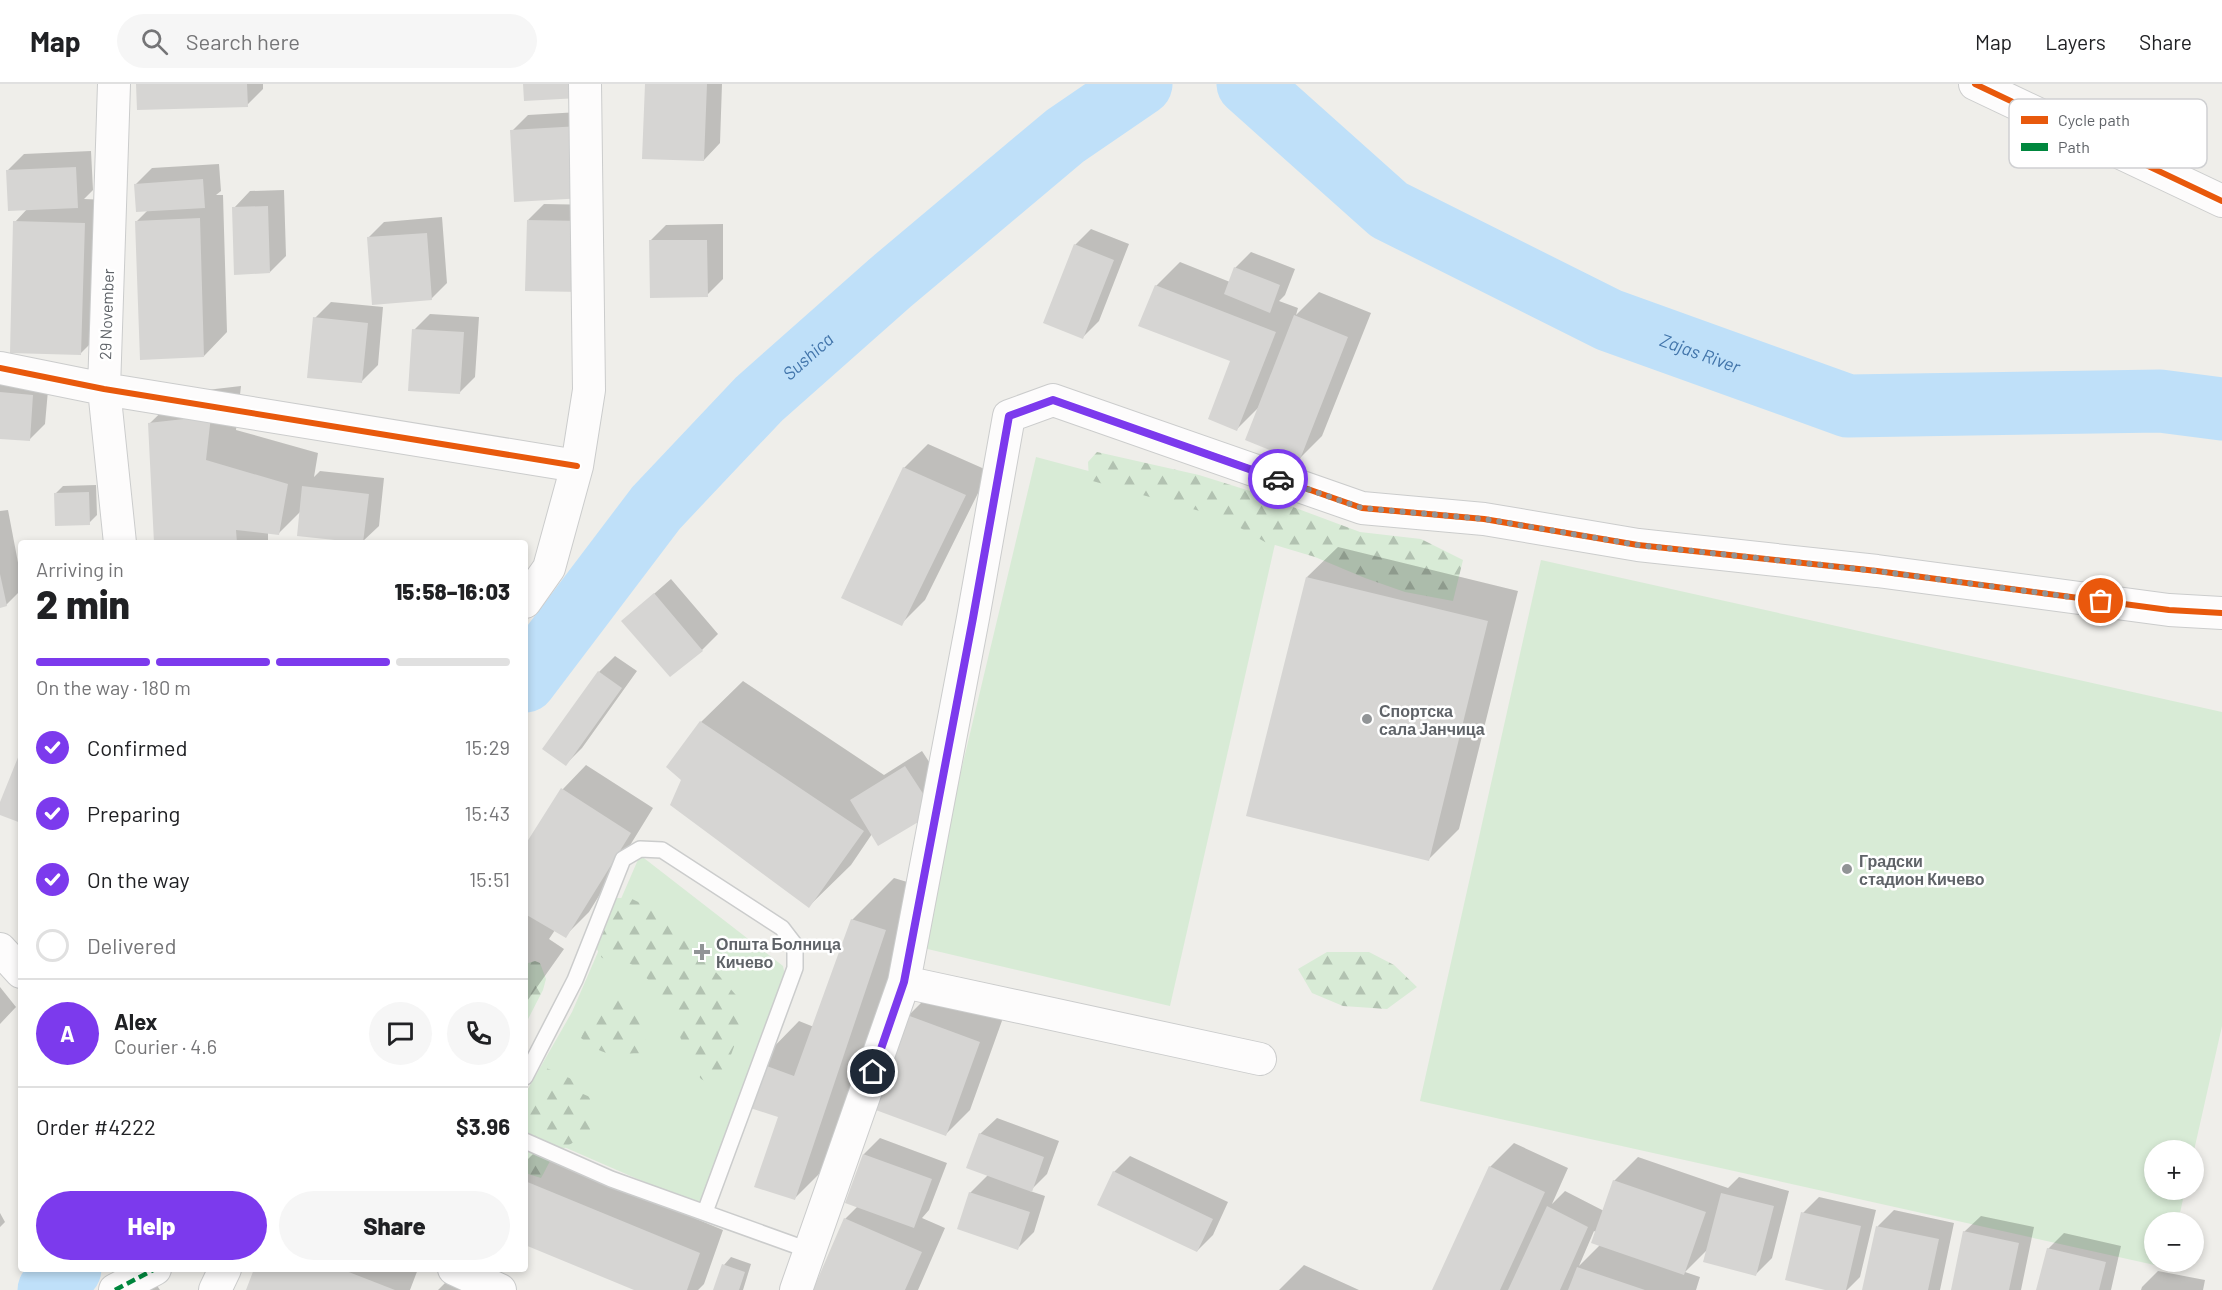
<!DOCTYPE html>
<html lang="en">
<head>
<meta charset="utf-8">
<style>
  :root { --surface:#fff; --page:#f6f6f6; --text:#202124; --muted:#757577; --line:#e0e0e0; --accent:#7c3aed }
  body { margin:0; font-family:Barlow,sans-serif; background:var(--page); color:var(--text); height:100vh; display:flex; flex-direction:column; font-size:22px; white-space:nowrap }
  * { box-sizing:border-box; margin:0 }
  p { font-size:20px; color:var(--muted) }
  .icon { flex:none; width:33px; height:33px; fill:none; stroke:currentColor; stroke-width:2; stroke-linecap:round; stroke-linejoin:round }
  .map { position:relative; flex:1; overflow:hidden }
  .drawer { position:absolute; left:18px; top:456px; width:510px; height:732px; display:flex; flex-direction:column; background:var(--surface); border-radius:6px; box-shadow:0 3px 9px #0003 }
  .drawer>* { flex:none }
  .buttons { position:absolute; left:2144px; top:1056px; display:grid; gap:12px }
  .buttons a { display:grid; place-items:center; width:60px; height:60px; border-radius:50%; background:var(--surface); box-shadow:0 3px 9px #0003; font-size:30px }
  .pin { position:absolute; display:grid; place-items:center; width:51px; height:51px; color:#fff; margin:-26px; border:3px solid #fff; border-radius:50%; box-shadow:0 2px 6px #0007 }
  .courier { position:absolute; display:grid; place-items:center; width:60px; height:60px; margin:-30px; border:4px solid #7c3aed; border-radius:50%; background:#fff; color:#222; box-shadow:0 2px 8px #0007 }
  .overview em { font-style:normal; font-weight:800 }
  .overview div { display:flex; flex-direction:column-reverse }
  .overview { display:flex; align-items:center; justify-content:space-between; height:102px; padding:0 18px }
  h1 { font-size:39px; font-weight:800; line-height:45px }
  .bar { display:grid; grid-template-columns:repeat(4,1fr); gap:9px 6px; align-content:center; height:72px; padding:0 18px }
  .bar i { height:8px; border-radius:4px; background:var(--line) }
  .bar .current { background:var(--accent) }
  .bar p { grid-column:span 4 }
  .line { display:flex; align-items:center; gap:15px; padding:0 18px; border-top:2px solid var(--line) }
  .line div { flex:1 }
  .round { display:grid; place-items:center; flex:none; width:63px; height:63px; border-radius:32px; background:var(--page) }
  ol { padding:0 18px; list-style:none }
  li { display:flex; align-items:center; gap:18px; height:66px }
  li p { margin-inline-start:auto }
  li .icon { padding:6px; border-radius:50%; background:var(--accent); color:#fff; stroke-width:4 }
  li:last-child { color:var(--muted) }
  li i { width:33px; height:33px; border:3px solid var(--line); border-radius:50% }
  .primary-button { display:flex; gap:12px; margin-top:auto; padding:12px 18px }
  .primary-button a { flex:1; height:69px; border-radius:36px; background:var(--accent); color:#fff; font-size:24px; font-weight:800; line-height:69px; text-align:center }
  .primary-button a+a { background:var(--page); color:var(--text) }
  header { display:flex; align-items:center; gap:36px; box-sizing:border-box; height:84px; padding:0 30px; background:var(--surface); border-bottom:2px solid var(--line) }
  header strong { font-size:28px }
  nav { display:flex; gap:33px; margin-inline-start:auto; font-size:21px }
  .search { width:420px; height:54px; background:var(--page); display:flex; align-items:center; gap:15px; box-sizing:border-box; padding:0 21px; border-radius:33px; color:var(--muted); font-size:22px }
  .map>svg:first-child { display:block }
</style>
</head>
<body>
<header>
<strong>Map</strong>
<div class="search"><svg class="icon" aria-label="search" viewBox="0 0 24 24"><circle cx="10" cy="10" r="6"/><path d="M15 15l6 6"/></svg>Search here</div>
<nav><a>Map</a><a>Layers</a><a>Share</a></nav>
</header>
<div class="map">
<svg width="2222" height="1206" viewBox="0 0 2222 1206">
  <defs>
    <pattern id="forest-firs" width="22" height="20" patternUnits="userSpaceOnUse" patternTransform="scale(1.5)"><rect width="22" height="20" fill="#d8ebd6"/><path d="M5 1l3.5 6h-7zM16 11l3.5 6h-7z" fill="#b2c2b1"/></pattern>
  </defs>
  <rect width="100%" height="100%" fill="#efeeea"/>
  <!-- green -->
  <path fill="#d8ebd6" d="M1036 373 1280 438 1170 922 919 863Z
    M1541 476 2222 628V942L2193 1071V1066H2154V1106H2185L2178 1138H2154V1178H2169L2168 1184 1420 1017Z
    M640 771 783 882 786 896 750 984 704 1124 525 1046V1010L572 928Z"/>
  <!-- forest -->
  <path fill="url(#forest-firs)" d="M1097 368 1199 391 1250 407 1360 448 1421 455 1463 476 1453 517 1405 508 1365 494 1315 473 1265 458 1221 433 1089 396 1088 378Z
    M615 814H630L667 832 742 918 743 938 724 990 718 999H709L701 995 692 983 673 935 654 901 631 880 602 874 591 855Z
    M1327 868H1369L1394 881 1417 903 1387 925 1343 922 1312 909 1298 885Z
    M535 877 540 879 546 895 543 906 525 941V880Z
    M622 910 637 924 650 941 641 969C611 970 606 974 581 954L590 932 603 916Z
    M544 983 583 1000 576 1007 590 1013V1049C581 1053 560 1066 553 1073 548 1079 545 1088 541 1094L525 1089V1023L547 1001Z"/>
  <!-- shadow -->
  <path fill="#0003" fill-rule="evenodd" d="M138 0H263V5L247 21Z
    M646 0H722L720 59 704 76Z
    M596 27 583 112 512 47 528 31Z
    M91 67 93 106 84 115 108 116 104 246 81 269 15 138 28 124 8 86 24 70Z
    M219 80 221 107 216 111H223L227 248 204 272 137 137 148 126 136 100 152 84Z
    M284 106 286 172 270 188 234 124 250 107Z
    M544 120 599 121 598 190 528 136Z
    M442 133 447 199 431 215 368 154 384 138Z
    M723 140V195L707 211 650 157 666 141Z
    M1091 145 1129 160 1099 237 1083 253 1075 161Z
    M1251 168 1295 185 1285 211 1279 217 1298 224 1296 231 1319 208 1371 229 1322 352 1298 376 1259 323 1237 345 1232 276 1156 202 1180 178 1230 198 1235 184Z
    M331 218 383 223 378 281 362 297 315 234Z
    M430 230 479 233 475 293 459 309 414 246Z
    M0 292 49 295 45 340 29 356 0 354Z
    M241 302 236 346 318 369 314 393 320 387 384 394 379 442 362 458 301 427 279 449 268 448V459H155L150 339 181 309Z
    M928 360 989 387 925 516 901 540 843 513 904 384Z
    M96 401 97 431 89 439 56 409 63 402Z
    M8 426 20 489 21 488V506L6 521 0 522V427Z
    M1338 463 1518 507 1459 745 1428 776 1307 493Z
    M671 495 718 550 702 566 623 537Z
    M615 572 637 587 582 664 566 680 599 588Z
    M743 597 884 691 922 667 950 710 872 750 851 781 809 822 683 696 701 638Z
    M586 681 653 724 589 828 565 852 555 846 549 855 564 865 525 920V764L563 705Z
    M894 794 927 804 836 1073 795 1114 780 1032 758 979 799 937 814 943 852 836Z
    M0 903 16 923 0 940Z
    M932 908 1003 934 970 1026 946 1050 908 932Z
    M997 1034 1059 1057 1047 1090 1030 1107 1045 1112 1034 1148 1018 1164 970 1109 988 1091 980 1050Z
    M880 1054 947 1079 929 1126 922 1134 945 1144 918 1206H815L845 1135 858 1122 864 1070Z
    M1514 1059 1568 1084 1552 1120 1565 1107 1604 1127 1614 1097 1638 1073 1728 1104 1739 1093 1789 1107 1772 1174 1756 1190 1708 1165 1685 1188 1700 1193 1696 1206H1433L1490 1083ZM1594 1147 1596 1148 1600 1161 1579 1182Z
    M535 1068 723 1146 704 1200 698 1206H638L525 1159V1078Z
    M1130 1072 1228 1118 1213 1151 1197 1167 1114 1088Z
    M1819 1113 1876 1126 1860 1193 1847 1206H1832L1803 1129Z
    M1894 1126 1954 1139 1940 1206H1864L1878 1142Z
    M0 1129 5 1138 0 1143Z
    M1981 1132 2034 1143 2021 1206H1952L1964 1148Z
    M2064 1149 2121 1162 2111 1206H2038L2048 1165Z
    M731 1173 751 1180 743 1206H715L724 1181Z
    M1304 1181 1359 1206H1279Z
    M146 1185 160 1206H113Z
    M255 1185H418L410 1206H247Z
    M2158 1187 2205 1196 2203 1206H2141L2142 1203Z
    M449 1195 477 1206H438Z"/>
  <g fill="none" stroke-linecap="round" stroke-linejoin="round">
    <!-- river -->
    <g stroke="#bfe0f9" stroke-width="63">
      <path id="s1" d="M1248 0 1389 126 1609 236 1848 322 2160 317 2222 325"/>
      <path id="s2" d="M525 597 656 424 759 315 890 199 1065 52 1141 0"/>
      <path d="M49 1206 70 1185"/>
    </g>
  </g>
  <!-- building -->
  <path fill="#d6d5d3" d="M136 0H247L248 23 137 26Z
    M523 0H578L579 14 524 17Z
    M645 0H707L704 77 642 75Z
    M580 42 584 114 514 118 510 46Z
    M76 83 78 124 8 127 6 86Z
    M203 95 205 124 136 128 134 100Z
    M268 122 270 189 234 191 232 123Z
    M200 134 204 273 140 276 135 137Z
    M527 136 584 137 582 208 525 207Z
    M13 137 85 139 81 271 10 269Z
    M427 149 432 216 372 221 367 153Z
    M649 156H707L708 213 650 214Z
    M1074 160 1114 176 1083 255 1043 239Z
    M1234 183 1280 201 1270 229 1224 210Z
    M1155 201 1276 248 1237 347 1208 335 1230 277 1138 242Z
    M1294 231 1348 253 1299 378 1245 356Z
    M313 233 368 239 362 299 307 294Z
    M412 245 464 248 460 310 408 307Z
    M0 308 33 311 30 357 0 355Z
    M211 332 206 376 288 400 279 451 236 446 237 459H154L148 339Z
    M903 383 966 411 902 542 841 514Z
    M302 402 369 410 363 459 297 452Z
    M89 408 90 441 55 442 54 409Z
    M0 490 7 522 0 524Z
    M1306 493 1488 537 1429 777 1246 732Z
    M654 509 703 567 670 593 621 537Z
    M598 587 622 604 566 682 542 665Z
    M700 637 864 747 809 824 670 721 681 696 666 683Z
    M21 666V739L0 731V718Z
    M905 682 935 728 878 762 850 716Z
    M561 704 631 749 566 854 525 830V761Z
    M851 835 886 846 795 1116 754 1103 778 1033 741 1021 756 978 794 992Z
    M907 931 980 958 946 1052 873 1025Z
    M979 1049 1044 1073 1032 1108 966 1084Z
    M863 1070 932 1095 914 1144 845 1119Z
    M1489 1082 1545 1108 1500 1206H1432Z
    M1113 1087 1213 1135 1197 1168 1097 1121Z
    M1613 1096 1706 1128 1684 1191 1591 1159Z
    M525 1097 700 1169 687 1206H634L525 1161Z
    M969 1108 1030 1128 1018 1166 957 1145Z
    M1721 1109 1774 1122 1756 1192 1703 1178Z
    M1547 1122 1588 1143 1560 1206H1508Z
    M1801 1128 1861 1142 1846 1206H1825L1785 1196Z
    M844 1134 922 1168 905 1206H813Z
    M1876 1142 1939 1155 1928 1206H1862Z
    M1963 1147 2019 1159 2009 1206H1951Z
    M2047 1164 2106 1178 2099 1206H2036Z
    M722 1180 745 1188 739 1206H713Z
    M1577 1183 1645 1206H1568Z
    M254 1185H341L395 1206H246Z"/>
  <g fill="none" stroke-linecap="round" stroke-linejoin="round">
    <!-- lane casing -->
    <g stroke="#cbcccc" stroke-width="18">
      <path id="lane" d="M525 993 575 896 623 775 640 765 662 766 782 844 795 861V884L705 1128
        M525 1057 611 1095 811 1167"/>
    </g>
    <!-- street casing -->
    <g stroke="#cbcccc" stroke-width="34">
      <path id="street" d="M114 0 104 305 120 459
        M1975 0 2222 117
        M0 284 104 305 577 382
        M525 518 549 484 577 382 589 306 585 0
        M0 865 21 888
        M904 898 973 534 1009 332 1053 316 1362 424 1484 435 1638 461 1877 487 2169 526 2222 529
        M454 1185 500 1206
        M115 1206 155 1185
        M215 1206 225 1185
        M796 1206 904 898 1260 975"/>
    </g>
    <!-- lane -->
    <use href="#lane" stroke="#fdfcfc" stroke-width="15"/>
    <!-- street -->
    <use href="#street" stroke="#fdfcfc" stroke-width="32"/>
    <!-- quiet -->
    <path stroke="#00873e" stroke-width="4.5" stroke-dasharray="9 4.5" stroke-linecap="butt" d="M115 1206 155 1185"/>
    <!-- cycleway casing -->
    <g stroke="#fff" stroke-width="10">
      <path id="cycleway" d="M1975 0 2222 117
        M0 284 104 305 577 382
        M904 898 973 534 1009 332 1053 316 1362 424 1484 435 1638 461 1877 487 2169 526 2222 529"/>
    </g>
    <!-- cycleway -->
    <use href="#cycleway" stroke="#e8590c" stroke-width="6"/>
  </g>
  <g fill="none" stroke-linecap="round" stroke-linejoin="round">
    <!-- done -->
    <path stroke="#919496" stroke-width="6" stroke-dasharray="0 10.8" d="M1278 395 1362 424 1484 435 1638 461 1877 487 2101 517"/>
    <!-- route -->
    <path stroke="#7c3aed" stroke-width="8" d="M873 988 904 898 973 534 1009 332 1053 316 1278 395"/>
  </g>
  <!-- markers -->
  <g fill="#919496" stroke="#fff" stroke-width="2">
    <circle cx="1367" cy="635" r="6"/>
    <circle cx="1847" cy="785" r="6"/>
    <path d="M699 859h6v6h6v6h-6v6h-6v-6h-6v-6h6z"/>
  </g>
  <g text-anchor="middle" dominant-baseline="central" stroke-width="5" stroke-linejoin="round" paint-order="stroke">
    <!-- street labels -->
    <g font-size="16" fill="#5f6368" stroke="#fff">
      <text transform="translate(106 230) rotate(-88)">29 November</text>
    </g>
    <!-- poi labels -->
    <g font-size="16" font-weight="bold" fill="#5f6368" stroke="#fff" text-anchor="start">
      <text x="1379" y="626">Спортска<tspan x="1379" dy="18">сала Јанчица</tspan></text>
      <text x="1859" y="776">Градски<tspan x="1859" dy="18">стадион Кичево</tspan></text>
      <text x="716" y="859">Општа Болница<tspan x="716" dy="18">Кичево</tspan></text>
    </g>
    <!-- water labels -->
    <g font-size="18" font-style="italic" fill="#4174aa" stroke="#fff">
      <text stroke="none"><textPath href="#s1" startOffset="532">Zajas River</textPath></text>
      <text stroke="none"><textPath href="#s2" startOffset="432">Sushica</textPath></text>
    </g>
  </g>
  <!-- legend -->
  <rect x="2009" y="15" width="198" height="69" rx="9" fill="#fff" stroke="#cfd0d2" stroke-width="1.5"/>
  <rect x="2021" y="32" width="27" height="8" fill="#e8590c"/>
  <rect x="2021" y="59" width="27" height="8" fill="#00873e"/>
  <g font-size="16" fill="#5f6368">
    <text x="2058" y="42">Cycle path</text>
    <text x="2058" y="69">Path</text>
  </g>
</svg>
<div class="buttons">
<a>+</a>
<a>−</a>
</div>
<div class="pin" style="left:2101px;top:517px;background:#ea580c"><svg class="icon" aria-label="bag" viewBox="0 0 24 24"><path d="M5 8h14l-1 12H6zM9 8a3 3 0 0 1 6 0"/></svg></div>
<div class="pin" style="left:873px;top:988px;background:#1f2937"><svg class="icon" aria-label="home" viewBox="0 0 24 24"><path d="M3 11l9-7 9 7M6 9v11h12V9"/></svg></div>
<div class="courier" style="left:1278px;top:395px"><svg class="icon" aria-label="car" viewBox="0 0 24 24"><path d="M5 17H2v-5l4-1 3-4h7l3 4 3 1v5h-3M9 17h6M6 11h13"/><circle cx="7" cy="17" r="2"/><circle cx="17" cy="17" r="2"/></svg></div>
<section class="drawer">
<div class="overview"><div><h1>2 min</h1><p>Arriving in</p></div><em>15:58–16:03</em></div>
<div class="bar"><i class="current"></i><i class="current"></i><i class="current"></i><i></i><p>On the way · 180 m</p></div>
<ol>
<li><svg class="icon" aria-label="check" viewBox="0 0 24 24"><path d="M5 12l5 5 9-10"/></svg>Confirmed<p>15:29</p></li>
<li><svg class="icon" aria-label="check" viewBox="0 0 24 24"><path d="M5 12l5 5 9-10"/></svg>Preparing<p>15:43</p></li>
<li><svg class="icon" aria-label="check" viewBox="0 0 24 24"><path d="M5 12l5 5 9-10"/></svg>On the way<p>15:51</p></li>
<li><i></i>Delivered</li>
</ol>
<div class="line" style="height:108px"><b class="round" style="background:var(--accent);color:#fff">A</b><div><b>Alex</b><p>Courier · 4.6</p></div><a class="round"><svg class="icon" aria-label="chat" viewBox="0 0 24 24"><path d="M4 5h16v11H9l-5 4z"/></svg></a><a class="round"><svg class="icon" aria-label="phone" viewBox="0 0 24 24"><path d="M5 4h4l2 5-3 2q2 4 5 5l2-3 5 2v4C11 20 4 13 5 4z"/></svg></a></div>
<div class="line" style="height:78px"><div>Order #4222</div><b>$3.96</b></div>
<div class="primary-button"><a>Help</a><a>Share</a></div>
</section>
</div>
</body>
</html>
